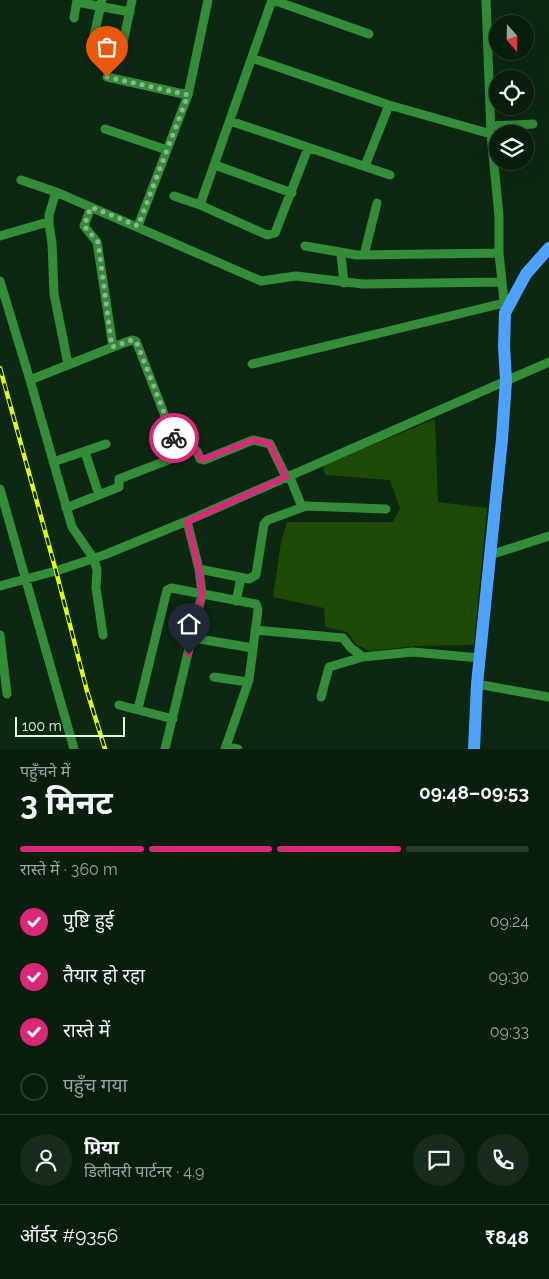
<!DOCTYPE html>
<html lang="hi">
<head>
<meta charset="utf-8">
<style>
  :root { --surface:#0a1e0e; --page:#182b1c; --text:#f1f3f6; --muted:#99a29e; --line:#2a3c2e; --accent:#db2777 }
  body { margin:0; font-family:Raleway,"Noto Sans Devanagari",sans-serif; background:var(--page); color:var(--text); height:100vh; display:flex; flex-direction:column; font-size:19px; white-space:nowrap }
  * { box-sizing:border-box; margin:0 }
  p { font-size:16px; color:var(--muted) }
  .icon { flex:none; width:28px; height:28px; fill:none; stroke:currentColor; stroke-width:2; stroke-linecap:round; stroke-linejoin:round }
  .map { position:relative; height:749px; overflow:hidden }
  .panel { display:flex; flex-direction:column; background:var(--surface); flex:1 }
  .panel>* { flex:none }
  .needle { width:32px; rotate:160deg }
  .fabs { position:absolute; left:489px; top:15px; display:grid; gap:10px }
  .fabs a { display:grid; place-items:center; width:45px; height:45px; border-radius:50%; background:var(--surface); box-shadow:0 5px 20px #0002,0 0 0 1px var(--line); font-size:25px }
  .scale { position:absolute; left:15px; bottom:12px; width:110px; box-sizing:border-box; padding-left:5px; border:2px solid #d4ffd9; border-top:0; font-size:14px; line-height:18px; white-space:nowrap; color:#d4ffd9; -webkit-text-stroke:4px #0d2812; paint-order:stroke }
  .pin { position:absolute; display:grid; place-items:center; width:42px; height:42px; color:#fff; margin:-51px -21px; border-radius:50% 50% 50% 0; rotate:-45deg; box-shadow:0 0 5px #0007 }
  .pin .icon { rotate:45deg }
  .courier { position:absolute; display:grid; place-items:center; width:50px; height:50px; margin:-25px; border:4px solid #db2777; border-radius:50%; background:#fff; color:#222; box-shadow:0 1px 6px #0007 }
  .head em { font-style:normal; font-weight:700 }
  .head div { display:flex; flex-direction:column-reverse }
  .head { display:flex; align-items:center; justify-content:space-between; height:85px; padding:0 20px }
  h1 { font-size:32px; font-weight:700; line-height:38px }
  .bar { display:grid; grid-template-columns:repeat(4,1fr); gap:8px 5px; align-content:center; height:60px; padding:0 20px }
  .bar i { height:6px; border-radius:4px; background:var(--line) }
  .bar .active { background:var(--accent) }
  .bar p { grid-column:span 4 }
  .line { display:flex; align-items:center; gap:12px; padding:0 20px; border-top:1px solid var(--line) }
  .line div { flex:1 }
  .round { display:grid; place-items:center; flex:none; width:52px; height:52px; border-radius:26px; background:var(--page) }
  ol { padding:0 20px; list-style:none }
  li { display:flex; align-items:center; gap:15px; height:55px }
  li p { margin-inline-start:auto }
  li .icon { padding:5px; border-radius:50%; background:var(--accent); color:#fff; stroke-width:4 }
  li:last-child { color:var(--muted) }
  li i { width:28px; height:28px; border:2px solid var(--line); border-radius:50% }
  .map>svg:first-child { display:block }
</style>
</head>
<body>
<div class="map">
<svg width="549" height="749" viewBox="0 0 549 749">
  <rect width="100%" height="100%" fill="#0d2812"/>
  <!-- water -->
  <path fill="#1d4905" d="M435 419 438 502 487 508 474 645 415 646 370 651 356 644 347 632 325 627 324 608 273 597 281 542 287 522H393L400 508 390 480 325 475 323 465Z"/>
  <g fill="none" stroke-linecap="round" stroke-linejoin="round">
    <!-- minor -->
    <path stroke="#338c37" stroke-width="9" d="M273 0 369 34
      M486 0 491 134 499 216V253L505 311
      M77 2 130 12
      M74 18 77 0
      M94 36 102 0
      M122 48 132 0
      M252 58 389 105 491 134
      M107 77 188 95
      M230 121 390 175
      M491 126 533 124
      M105 129 167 150
      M215 165 292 193
      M365 166 389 105
      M21 180 56 192 261 281 296 276 363 284 501 282
      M56 192 49 215V224L52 243 54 294 68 364
      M174 196 200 205 267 235 275 233 308 148
      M200 205 272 0
      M138 226 188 95 208 0
      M0 236 48 222
      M305 246 357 255 499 253
      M341 254 344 283
      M364 255 377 203
      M0 281 30 380 113 347 97 242 84 226 91 207
      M113 347 132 340 136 341 180 455
      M252 364 504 303
      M30 380 72 527 94 559 97 570 96 588 103 635
      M85 452 99 495
      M53 462 106 444
      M289 475 302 507
      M0 489 74 749
      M66 508 119 487V479L194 450 197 451 200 459 204 460 253 440 270 444 286 477
      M490 555 549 536
      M199 569 249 579 256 575 264 524 268 520 306 506 386 509
      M0 586 56 571 104 555 187 521 549 362
      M236 601 241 578
      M255 630 343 638 351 648 363 657 413 652 480 658
      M0 635 7 694
      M193 638 253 648
      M214 677 248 682
      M477 684 549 697
      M321 697 329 667 363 657
      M119 705 173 719
      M138 709 167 590 171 588 256 604 258 610 249 680 225 749
      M226 747 238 749
      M165 749 202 594 199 569 187 521"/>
    <!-- highway -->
    <path stroke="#4fa2ff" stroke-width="12" d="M474 749 477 684 502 439 506 380 504 346 505 313 526 274 549 248"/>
    <!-- rail casing -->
    <g stroke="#e4ff00" stroke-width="4.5">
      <path id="rail" d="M0 368 56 571 87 691 105 749"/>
    </g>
    <!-- rail -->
    <use href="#rail" stroke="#0d2812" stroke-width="2.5" stroke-dasharray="8" stroke-linecap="butt"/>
  </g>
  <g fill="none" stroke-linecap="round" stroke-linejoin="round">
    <!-- done -->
    <path stroke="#8eb493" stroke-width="5" stroke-dasharray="0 9" d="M107 77 188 95 138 226 91 207 84 226 98 242 112 347 132 340 136 341 174 438"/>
    <!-- route -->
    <path stroke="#db2777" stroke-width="6" d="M174 438 180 455 196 450 202 460 253 440 269 443 286 477 187 522 199 569 202 594 189 654"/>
  </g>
</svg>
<div class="fabs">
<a><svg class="needle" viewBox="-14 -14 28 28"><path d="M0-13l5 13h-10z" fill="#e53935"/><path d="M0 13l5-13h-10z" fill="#99a29e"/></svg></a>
<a><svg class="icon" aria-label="locate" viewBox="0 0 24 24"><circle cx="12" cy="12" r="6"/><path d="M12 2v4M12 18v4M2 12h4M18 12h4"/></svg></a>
<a><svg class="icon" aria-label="layers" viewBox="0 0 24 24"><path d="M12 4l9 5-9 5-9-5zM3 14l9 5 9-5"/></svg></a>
</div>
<div class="scale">100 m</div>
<div class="pin" style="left:107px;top:77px;background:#ea580c"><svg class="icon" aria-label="bag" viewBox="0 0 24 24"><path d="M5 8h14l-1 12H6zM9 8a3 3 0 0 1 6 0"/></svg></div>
<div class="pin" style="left:189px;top:654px;background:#1f2937"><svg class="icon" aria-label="home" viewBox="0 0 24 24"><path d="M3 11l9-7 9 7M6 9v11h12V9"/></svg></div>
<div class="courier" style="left:174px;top:438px"><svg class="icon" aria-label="bike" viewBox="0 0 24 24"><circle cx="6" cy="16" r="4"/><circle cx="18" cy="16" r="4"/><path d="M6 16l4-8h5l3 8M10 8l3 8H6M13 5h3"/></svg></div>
</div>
<section class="panel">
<div class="head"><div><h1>3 मिनट</h1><p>पहुँचने में</p></div><em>09:48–09:53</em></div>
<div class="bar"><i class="active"></i><i class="active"></i><i class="active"></i><i></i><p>रास्ते में · 360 m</p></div>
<ol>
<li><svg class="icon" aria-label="check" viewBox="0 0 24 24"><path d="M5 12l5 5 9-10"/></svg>पुष्टि हुई<p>09:24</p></li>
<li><svg class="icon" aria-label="check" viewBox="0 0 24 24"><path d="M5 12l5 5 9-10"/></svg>तैयार हो रहा<p>09:30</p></li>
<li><svg class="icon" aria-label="check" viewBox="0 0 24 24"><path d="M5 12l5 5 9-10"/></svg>रास्ते में<p>09:33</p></li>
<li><i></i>पहुँच गया</li>
</ol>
<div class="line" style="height:90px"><a class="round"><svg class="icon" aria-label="person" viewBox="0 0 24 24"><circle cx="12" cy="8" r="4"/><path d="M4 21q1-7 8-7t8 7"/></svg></a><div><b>प्रिया</b><p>डिलीवरी पार्टनर · 4.9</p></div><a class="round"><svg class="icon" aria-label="chat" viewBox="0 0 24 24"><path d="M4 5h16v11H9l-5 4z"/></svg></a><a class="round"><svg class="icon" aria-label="phone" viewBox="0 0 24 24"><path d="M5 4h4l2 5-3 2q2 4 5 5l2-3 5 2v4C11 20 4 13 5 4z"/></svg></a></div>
<div class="line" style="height:65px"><div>ऑर्डर #9356</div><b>₹848</b></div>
</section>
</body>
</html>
